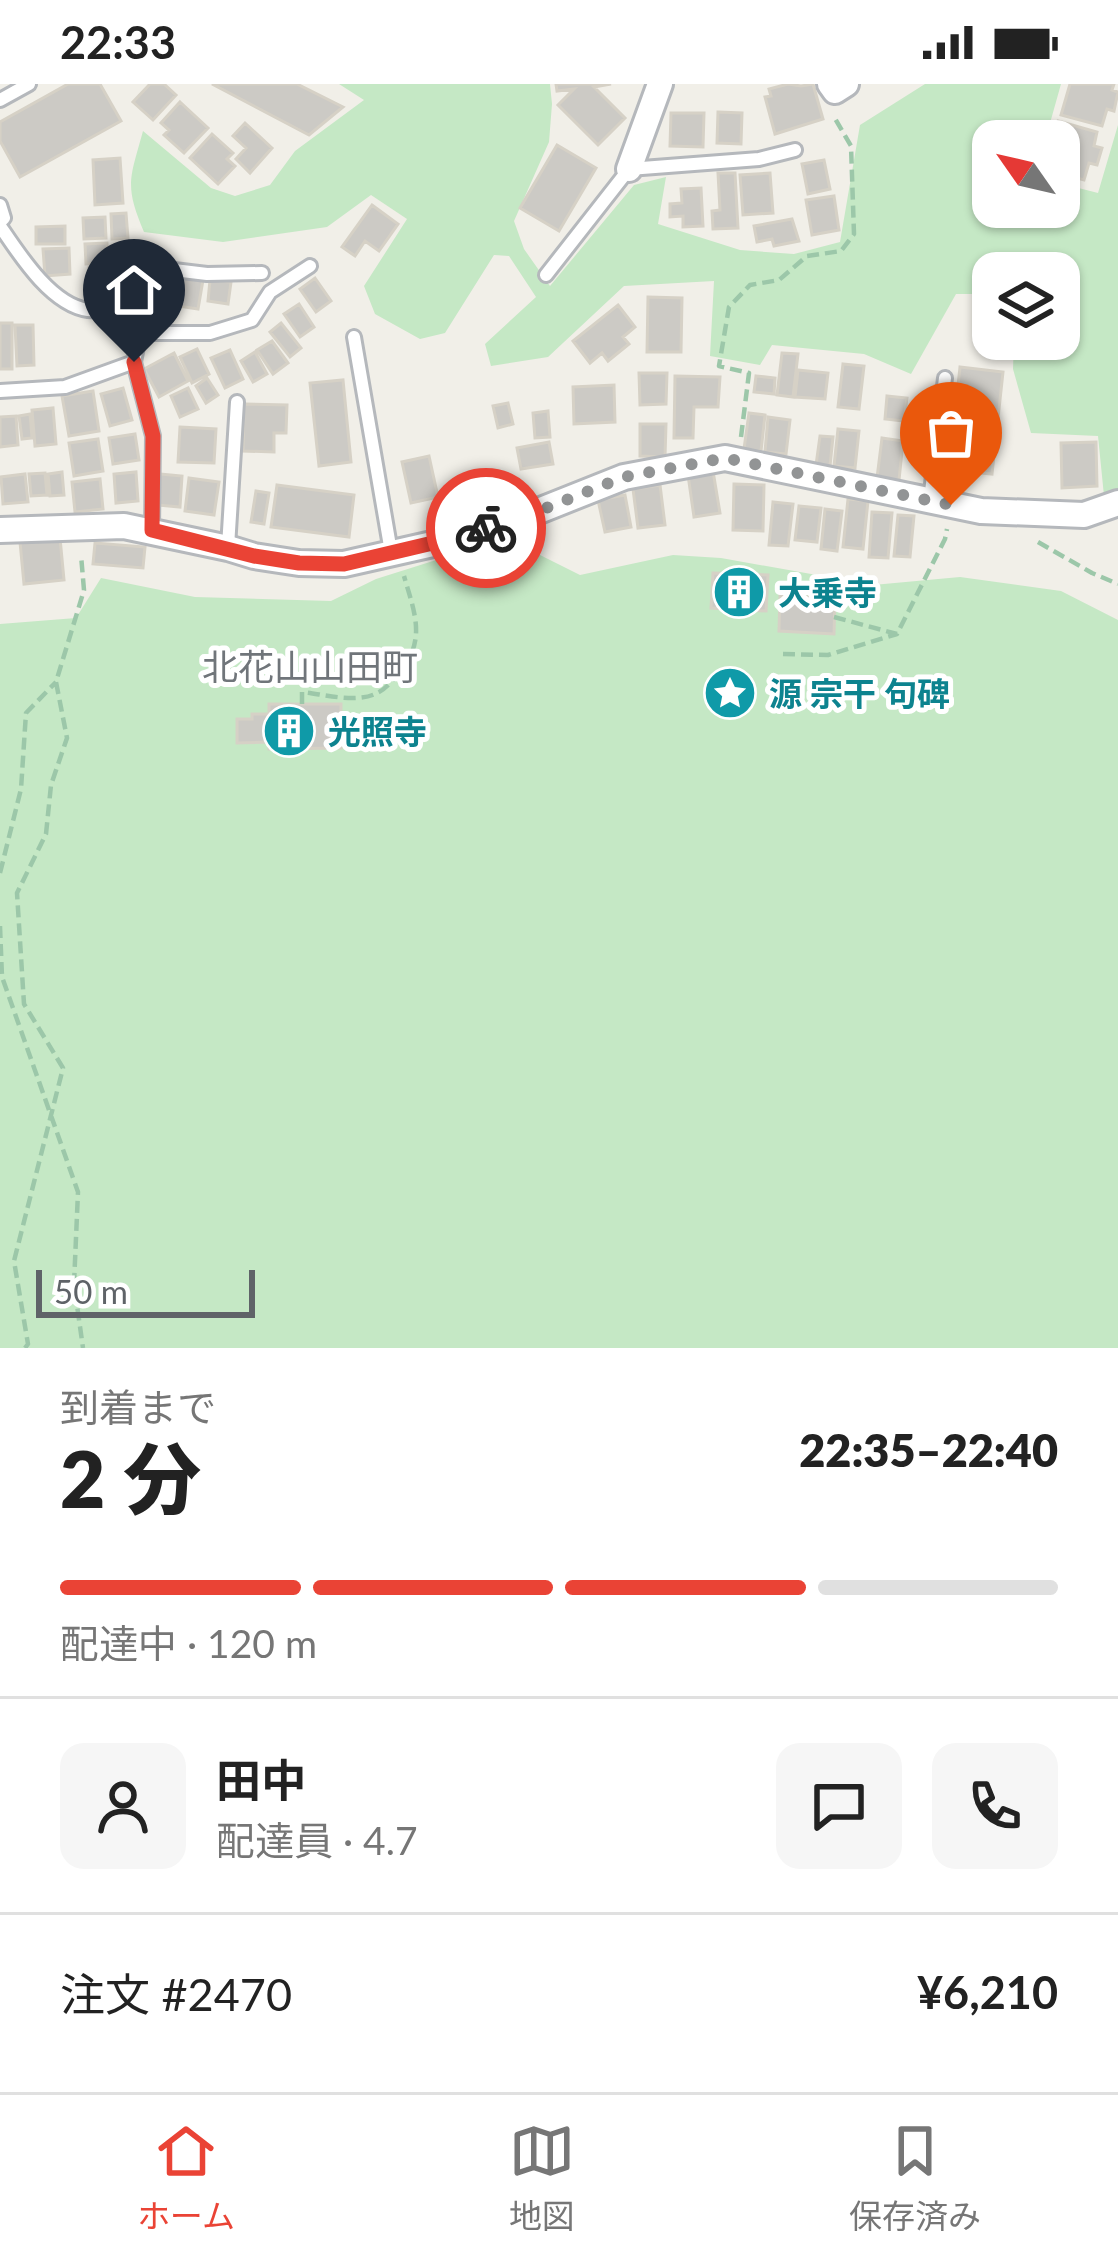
<!DOCTYPE html>
<html lang="ja">
<head>
<meta charset="utf-8">
<style>
  :root { --surface:#fff; --page:#f6f6f6; --text:#222; --muted:#767676; --line:#e0e0e0; --accent:#ea4335 }
  body { margin:0; font-family:Lato,"Noto Sans JP",sans-serif; background:var(--page); color:var(--text); height:100vh; display:flex; flex-direction:column; font-size:45px; white-space:nowrap }
  * { box-sizing:border-box; margin:0 }
  p { font-size:39px; color:var(--muted) }
  .icon { flex:none; width:66px; height:66px; fill:none; stroke:currentColor; stroke-width:2; stroke-linecap:round; stroke-linejoin:round }
  .map { position:relative; height:1264px; overflow:hidden }
  .drawer { display:flex; flex-direction:column; background:var(--surface); flex:1 }
  .drawer>* { flex:none }
  .needle { width:78px; rotate:304deg }
  .controls { position:absolute; left:972px; top:36px; display:grid; gap:24px }
  .controls a { display:grid; place-items:center; width:108px; height:108px; border-radius:24px; background:var(--surface); box-shadow:0 3px 9px #0004; font-size:60px }
  .scale { position:absolute; left:36px; bottom:30px; width:219px; box-sizing:border-box; padding-left:12px; border:6px solid #5f6368; border-top:0; font-size:33px; line-height:42px; white-space:nowrap; color:#5f6368; -webkit-text-stroke:9px #fff; paint-order:stroke }
  .pin { position:absolute; display:grid; place-items:center; width:102px; height:102px; color:#fff; margin:-123px -51px; border-radius:50% 50% 50% 0; rotate:-45deg; box-shadow:0 0 12px #0007 }
  .pin .icon { rotate:45deg }
  .courier { position:absolute; display:grid; place-items:center; width:120px; height:120px; margin:-60px; border:9px solid #ea4335; border-radius:50%; background:#fff; color:#222; box-shadow:0 3px 15px #0007 }
  .overview em { font-style:normal; font-weight:800 }
  .overview div { display:flex; flex-direction:column-reverse }
  .overview { display:flex; align-items:center; justify-content:space-between; height:204px; padding:0 60px }
  h1 { font-size:78px; font-weight:800; line-height:90px }
  .bar { display:grid; grid-template-columns:repeat(4,1fr); gap:18px 12px; align-content:center; height:144px; padding:0 60px }
  .bar i { height:15px; border-radius:9px; background:var(--line) }
  .bar .selected { background:var(--accent) }
  .bar p { grid-column:span 4 }
  .line { display:flex; align-items:center; gap:30px; padding:0 60px; border-top:3px solid var(--line) }
  .line div { flex:1 }
  .round { display:grid; place-items:center; flex:none; width:126px; height:126px; border-radius:24px; background:var(--page) }
  .status { display:flex; justify-content:space-between; align-items:center; height:84px; padding:0 60px; background:var(--surface); direction:ltr }
  .status svg { height:33px; fill:currentColor }
  .menu { display:flex; justify-content:space-around; align-items:center; height:168px; border-top:3px solid var(--line); background:var(--surface); font-size:33px; color:var(--muted) }
  .menu a { display:grid; justify-items:center; gap:6px }
  .menu .selected { color:var(--accent) }
  .map>svg:first-child { display:block }
</style>
</head>
<body>
<div class="status"><b>22:33</b><svg viewBox="0 0 49 12"><path d="M0 12V9h3v3zM5 12V6h3v6zM10 12V3h3v9zM15 12V0h3v12zM26 1h20v11H26zM47 4h2v5h-2z"/></svg></div>
<div class="map">
<svg width="1118" height="1264" viewBox="0 0 1118 1264">
  <rect width="100%" height="100%" fill="#f1efe8"/>
  <!-- green -->
  <path fill="#c5e8c5" d="M339 0H550L552 20 549 58 514 137 524 165 550 202 634 101 666 93 658 140 740 166 794 170 840 158 860 41 925 0H1061L1045 57H993V123H1059V99L1098 109 1118 41V408L1104 412 1098 352 1031 349 1013 285 1014 255H1059V189H993V210H956L911 290 864 270 772 261 760 281 710 272 714 197 624 202 548 273 491 282 485 260 536 213 509 172 494 171 445 249 420 255 375 230 364 202 407 135 371 111 327 143 223 158 144 148C124 101 130 95 143 47L211 104 235 112 270 101 295 67 364 16Z
    M506 454 580 491 673 471 721 474 873 501 960 493 1061 507 1118 536V1264H0V540L76 534 101 494 195 513 331 517 376 495Z"/>
  <!-- building -->
  <path fill="#cccac5" stroke="#d6d1c6" stroke-width="3" d="M68 0H100L121 37 20 93 0 57V38Z
    M150 0H164L176 11 153 36 133 18Z
    M212 0H297L343 23 309 51Z
    M556 0H611L594 3 625 34 598 61 558 21 574 5 557 7Z
    M788 0 801 2 813 0 823 35 775 50 765 13 771 12 769 5Z
    M1070 0H1114L1112 6 1118 8 1114 27 1107 25 1102 42 1061 31Z
    M180 18 208 44 184 69 164 51 169 46 161 39Z
    M718 28 742 29 741 60 717 59Z
    M671 29H704L703 63 670 62Z
    M1058 37 1097 48 1094 62 1102 64 1097 81 1089 79 1084 96 1059 89V57H1052Z
    M245 39 272 64 250 89 236 75 246 64 233 52Z
    M212 50 233 69 227 75 235 82 218 100 190 74Z
    M557 61 596 84 559 147 520 124Z
    M120 74 123 119 95 121 93 76Z
    M824 76 830 105 808 110 802 80Z
    M718 89H735L738 144 713 145 712 127 720 126Z
    M770 89 773 129 743 131 740 91Z
    M701 104 703 142 683 143V132L670 133V120L682 119 681 105Z
    M834 112 839 146 812 151 806 116Z
    M372 121 398 140 379 167 365 157 355 172 342 163Z
    M126 129 128 154 112 155 111 130Z
    M105 133 106 154 84 155 83 134Z
    M792 135 799 157 774 162 772 155 757 158 754 142Z
    M65 142V160H36V143Z
    M107 159 108 179 86 180 85 160Z
    M69 164 70 190 45 192 43 165Z
    M150 166 165 173 151 201 136 194Z
    M117 182 118 202 90 203 89 184Z
    M176 192 203 196 198 225 172 221Z
    M315 194 331 217 316 228 300 205Z
    M210 196 231 198 228 220 208 217Z
    M648 213 682 214 681 268H647Z
    M299 220 314 243 300 253 284 230Z
    M618 221 635 243 623 253 629 260 608 277 602 269 590 279 573 257Z
    M0 239H12V285H0Z
    M281 239 301 264 290 273 270 248Z
    M15 241H33L34 281 17 282Z
    M272 257 288 279 273 290 257 266Z
    M197 265 209 290 192 299 180 273Z
    M230 266 243 295 225 304 211 274Z
    M255 268 267 290 253 298 241 277Z
    M174 269 188 297 159 313 144 285Z
    M782 269 798 270 793 313 777 311Z
    M843 280 864 282 859 325 838 323Z
    M960 283 1003 288 992 390 949 386Z
    M798 286 828 289 825 315 795 313Z
    M639 289H667L666 320 640 321Z
    M675 292 720 293 718 323H694L693 354H674Z
    M756 292 775 294 774 310 754 308Z
    M207 294 218 311 206 319 196 302Z
    M343 296 351 378 319 382 310 299Z
    M614 301 615 338 574 340 573 303Z
    M123 304 132 336 110 342 101 310Z
    M188 304 198 325 180 333 171 312Z
    M93 307 99 347 69 352 62 312Z
    M887 312 907 314 904 337 885 335Z
    M508 319 513 340 498 344 493 322Z
    M244 320 287 321 286 349H274V368L243 367Z
    M53 324 56 360 35 362 32 326Z
    M548 327 550 353 535 354 533 329Z
    M749 329 765 331 761 367 744 365Z
    M30 330 32 354 22 355 19 332Z
    M16 332 18 361 0 363V333Z
    M768 333 790 336 786 370 765 368Z
    M640 340H666L665 373 640 372Z
    M180 343 216 345 214 379 178 378Z
    M838 345 859 347 855 384 834 382Z
    M135 350 139 376 113 380 109 354Z
    M820 352 833 353 830 382 816 381Z
    M882 354 903 357 899 396 877 394Z
    M98 355 103 387 74 392 69 359Z
    M549 358 553 380 521 385 517 364Z
    M1096 358 1097 402 1062 404 1061 359Z
    M429 372 438 413 411 419 402 378Z
    M713 387 720 429 694 433 688 391Z
    M62 388 64 411 50 412 48 390Z
    M136 388 138 417 116 419 114 390Z
    M45 389 47 411 31 412 29 390Z
    M25 390 28 418 3 420 1 393Z
    M160 390 182 392 180 423 157 421Z
    M189 394 219 398 214 431 185 427Z
    M100 395 103 425 75 428 72 398Z
    M734 400 764 401 763 447 733 446Z
    M277 401 354 411 349 453 271 443Z
    M660 401 665 441 638 444 633 405Z
    M256 407 269 409 264 440 251 438Z
    M625 411 631 443 605 448 598 416Z
    M848 415 868 417 863 465 843 463Z
    M773 418 793 420 788 462 769 461Z
    M799 422 821 424 817 458 795 456Z
    M825 425 842 427 837 467 821 465Z
    M872 428 892 429 888 474 869 473Z
    M898 431 914 432 910 473 894 472Z
    M60 454 64 496 24 500 20 458Z
    M95 459 145 463 143 484 93 480Z
    M713 489 768 491 766 527 711 524Z
    M780 512 835 514 834 550 779 547Z
    M269 620H341V664L269 665V658L237 659V635H252V630H269Z"/>
  <g fill="none" stroke-linecap="round" stroke-linejoin="round">
    <!-- lane casing -->
    <g stroke="#b5b8bc" stroke-width="18">
      <path id="lane" d="M0 16 29 0
        M0 121 4 134 0 138
        M0 142C19 170 51 221 88 226 116 229 113 215 143 232L134 278 153 352 152 446
        M546 191 629 85 759 75 795 66
        M143 232 174 186 207 190 262 189
        M141 249H210L252 236 270 208 310 182
        M354 253 391 468
        M0 307 65 303 134 278
        M930 416 945 294
        M228 463 237 318"/>
    </g>
    <!-- street casing -->
    <g stroke="#b5b8bc" stroke-width="30">
      <path id="street" d="M830 0 835 7 846 0
        M629 85 660 0
        M0 446 124 442 228 464 254 472 299 479 344 480 437 459 536 428 624 393 725 374 981 427 1084 431 1118 419"/>
    </g>
    <!-- path -->
    <path stroke="#9cc7a9" stroke-width="4.5" stroke-dasharray="12 6" stroke-linecap="butt" d="M741 353 749 289 719 282 729 223 750 201 779 196 807 172 841 167 854 150 851 62 833 31
      M1038 458 1092 489 1118 500
      M834 533 897 550 945 455 947 445
      M783 570 828 571 897 550
      M302 620V608C323 610 357 620 377 609 385 606 393 596 398 590 427 557 415 530 404 492
      M0 789 21 705 26 629 56 598
      M0 842 2 893 78 1108 74 1200 83 1264
      M25 1264 28 1260 14 1177 63 984 24 920 17 809 46 750 51 701 67 654 56 598 84 506 81 471"/>
    <!-- lane -->
    <use href="#lane" stroke="#fff" stroke-width="12"/>
    <!-- street -->
    <use href="#street" stroke="#fff" stroke-width="24"/>
  </g>
  <g fill="none" stroke-linecap="round" stroke-linejoin="round">
    <!-- done -->
    <path stroke="#929495" stroke-width="12" stroke-dasharray="0 21.6" d="M486 444 536 428 624 393 725 374 951 421"/>
    <!-- route -->
    <path stroke="#ea4335" stroke-width="15" d="M134 278 153 352 152 446 254 472 299 479 344 480 437 458 486 444"/>
  </g>
  <!-- icons -->
  <defs>
    <g id="building-disc" transform="scale(2.7)"><circle r="9.5" fill="#0f9aa8" stroke="#fff"/><path d="M-4-6H4V6H1V3H-1V6H-4ZM-2.5-4.3h1.7v1.8h-1.7ZM.8-4.3h1.7v1.8H.8ZM-2.5-1h1.7V.8h-1.7ZM.8-1h1.7V.8H.8Z" fill="#fff"/></g>
    <g id="sight-disc" transform="scale(2.7)"><circle r="9.5" fill="#0f9aa8" stroke="#fff"/><path d="M0-6L1.8-2.2L6-1.7L2.9 1.2L3.7 5.4L0 3.3L-3.7 5.4L-2.9 1.2L-6-1.7L-1.8-2.2Z" fill="#fff"/></g>
  </defs>
  <g fill-rule="evenodd">
    <use href="#building-disc" x="739" y="508"/>
    <use href="#sight-disc" x="730" y="609"/>
    <use href="#building-disc" x="289" y="647"/>
  </g>
  <g text-anchor="middle" dominant-baseline="central" stroke-width="10" stroke-linejoin="round" paint-order="stroke">
    <!-- culture labels -->
    <g font-size="33" font-weight="bold" fill="#0d838f" stroke="#fff" text-anchor="start">
      <text x="778" y="508">大乗寺</text>
      <text x="769" y="609">源 宗干 句碑</text>
      <text x="328" y="647">光照寺</text>
    </g>
    <!-- neighbourhood labels -->
    <g font-size="36" fill="#70757a" stroke="#fff">
      <text x="310" y="582">北花山山田町</text>
    </g>
  </g>
</svg>
<div class="controls">
<a><svg class="needle" viewBox="-14 -14 28 28"><path d="M0-13l5 13h-10z" fill="#e53935"/><path d="M0 13l5-13h-10z" fill="#767676"/></svg></a>
<a><svg class="icon" aria-label="layers" viewBox="0 0 24 24"><path d="M12 4l9 5-9 5-9-5zM3 14l9 5 9-5"/></svg></a>
</div>
<div class="scale">50 m</div>
<div class="pin" style="left:951px;top:421px;background:#ea580c"><svg class="icon" aria-label="bag" viewBox="0 0 24 24"><path d="M5 8h14l-1 12H6zM9 8a3 3 0 0 1 6 0"/></svg></div>
<div class="pin" style="left:134px;top:278px;background:#1f2937"><svg class="icon" aria-label="home" viewBox="0 0 24 24"><path d="M3 11l9-7 9 7M6 9v11h12V9"/></svg></div>
<div class="courier" style="left:486px;top:444px"><svg class="icon" aria-label="bike" viewBox="0 0 24 24"><circle cx="6" cy="16" r="4"/><circle cx="18" cy="16" r="4"/><path d="M6 16l4-8h5l3 8M10 8l3 8H6M13 5h3"/></svg></div>
</div>
<section class="drawer">
<div class="overview"><div><h1>2 分</h1><p>到着まで</p></div><em>22:35–22:40</em></div>
<div class="bar"><i class="selected"></i><i class="selected"></i><i class="selected"></i><i></i><p>配達中 · 120 m</p></div>
<div class="line" style="height:216px"><a class="round"><svg class="icon" aria-label="person" viewBox="0 0 24 24"><circle cx="12" cy="8" r="4"/><path d="M4 21q1-7 8-7t8 7"/></svg></a><div><b>田中</b><p>配達員 · 4.7</p></div><a class="round"><svg class="icon" aria-label="chat" viewBox="0 0 24 24"><path d="M4 5h16v11H9l-5 4z"/></svg></a><a class="round"><svg class="icon" aria-label="phone" viewBox="0 0 24 24"><path d="M5 4h4l2 5-3 2q2 4 5 5l2-3 5 2v4C11 20 4 13 5 4z"/></svg></a></div>
<div class="line" style="height:156px"><div>注文 #2470</div><b>¥6,210</b></div>
</section>
<nav class="menu">
<a class="selected"><svg class="icon" aria-label="home" viewBox="0 0 24 24"><path d="M3 11l9-7 9 7M6 9v11h12V9"/></svg>ホーム</a>
<a><svg class="icon" aria-label="map" viewBox="0 0 24 24"><path d="M3 6l6-2 6 2 6-2v14l-6 2-6-2-6 2zM9 4v14M15 6v14"/></svg>地図</a>
<a><svg class="icon" aria-label="saved" viewBox="0 0 24 24"><path d="M7 4h10v16l-5-4-5 4z"/></svg>保存済み</a>
</nav>
</body>
</html>
